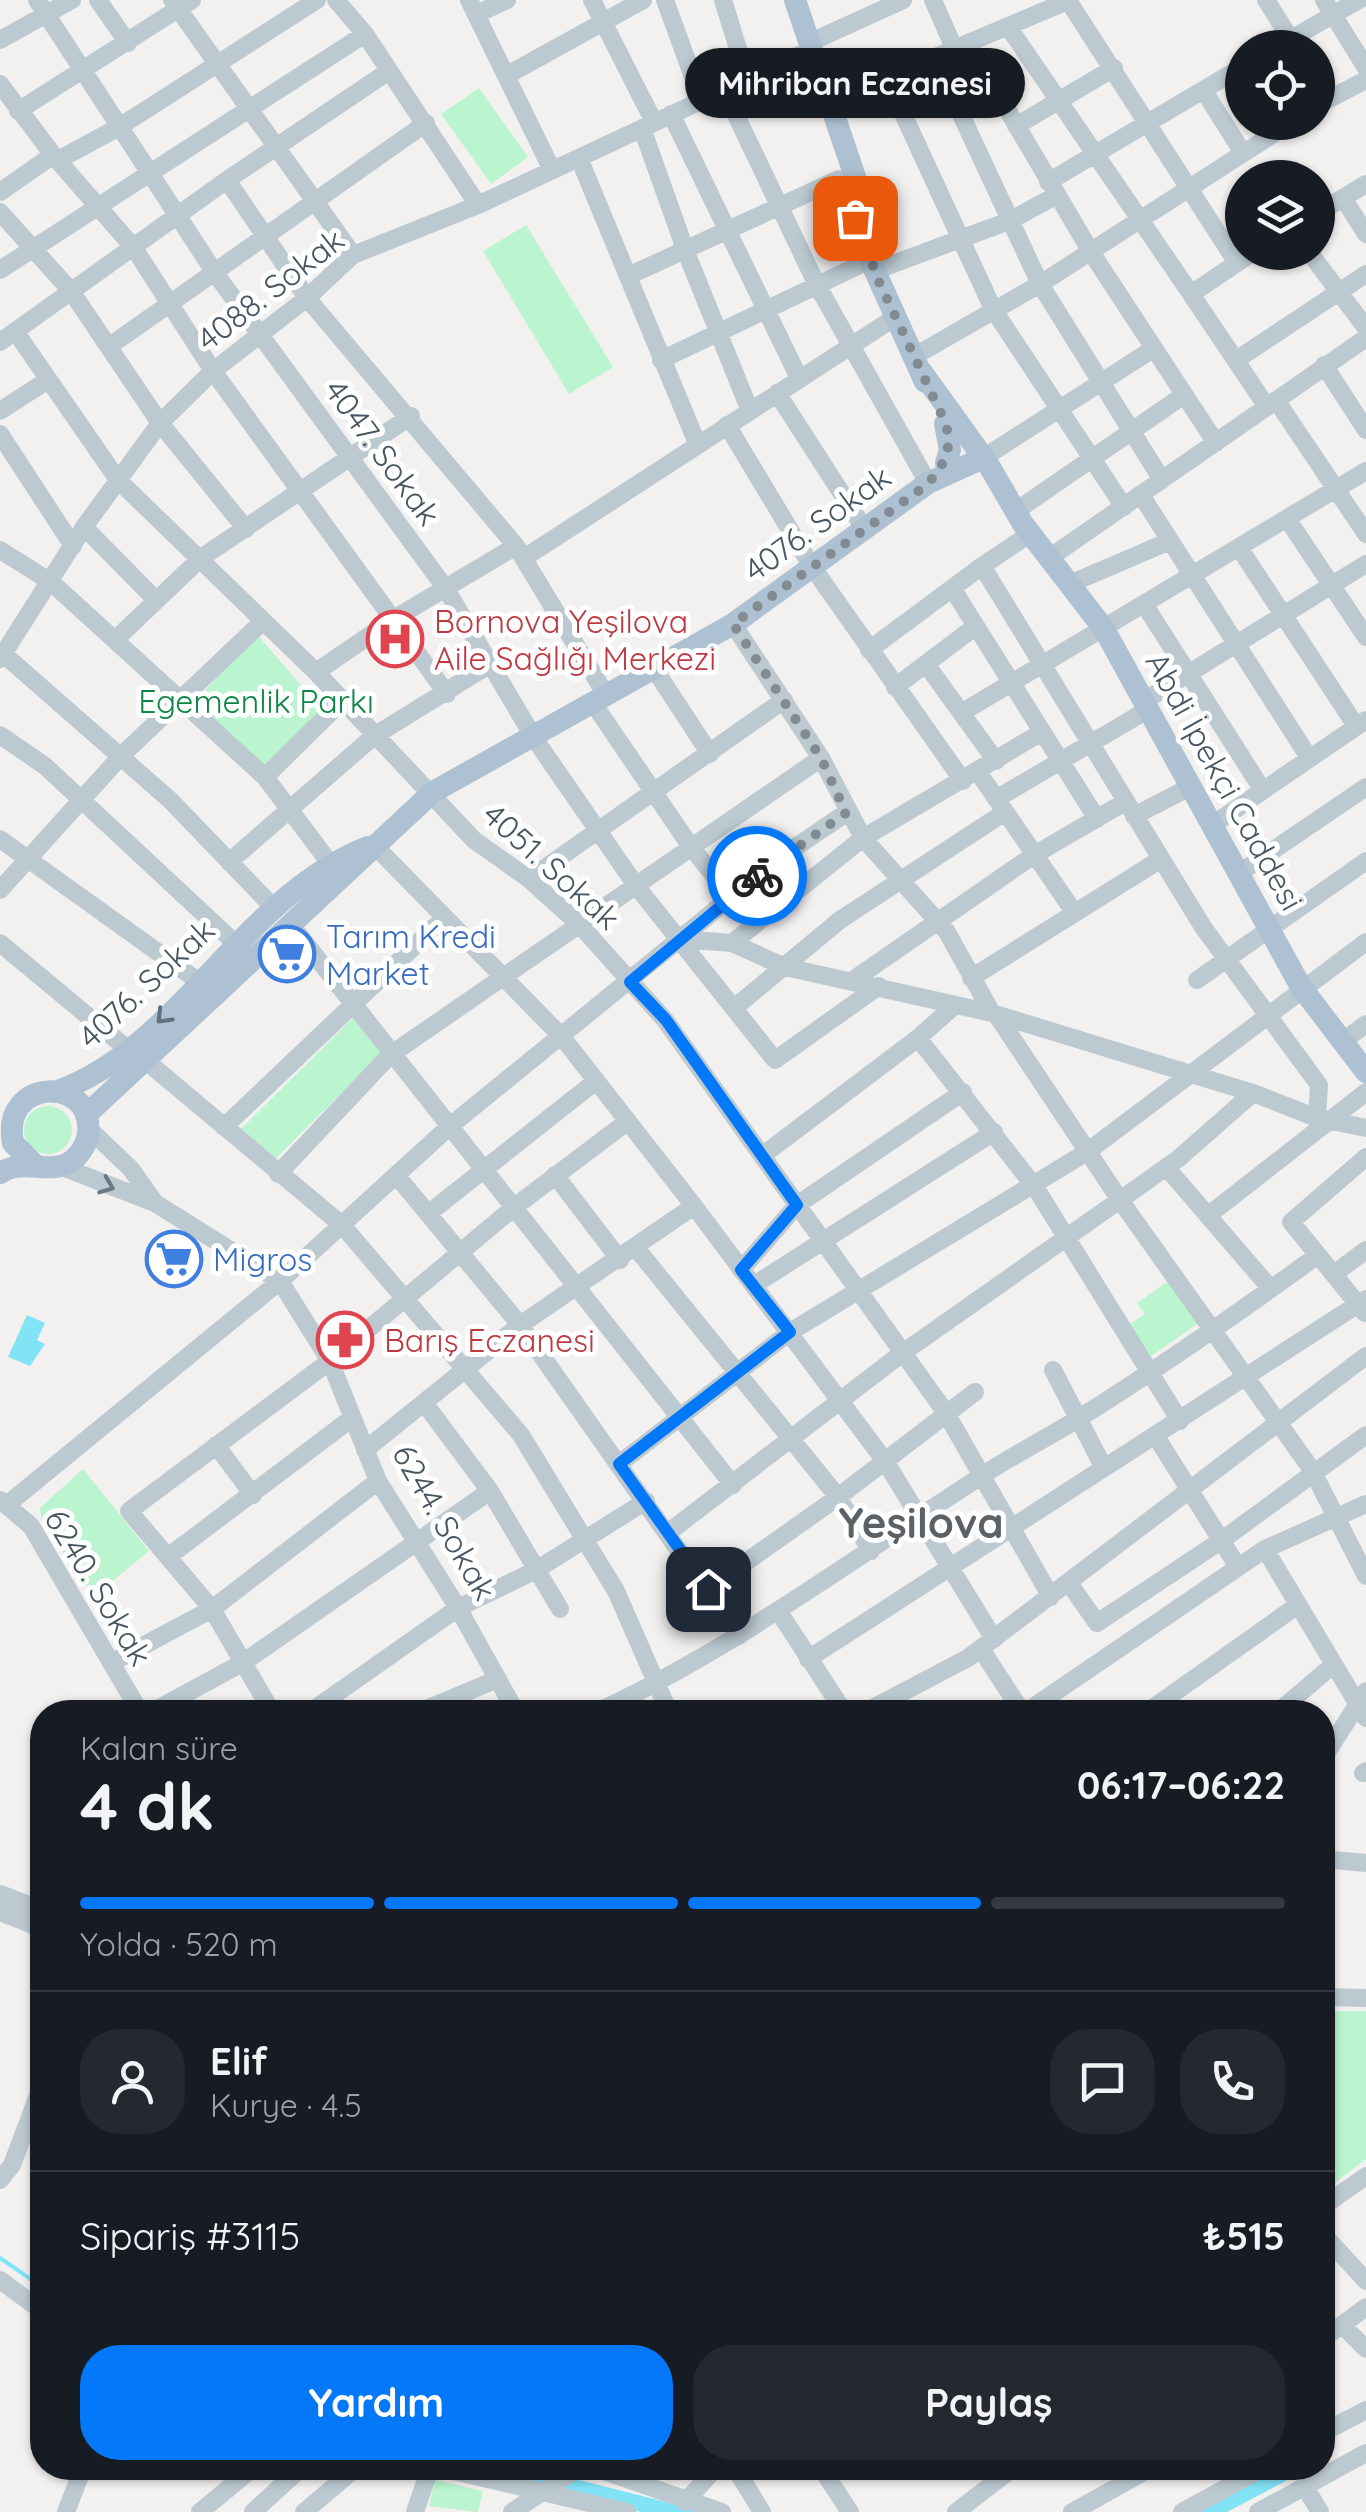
<!DOCTYPE html>
<html lang="tr">
<head>
<meta charset="utf-8">
<style>
  :root { --surface:#171b24; --page:#242831; --text:#f1f3f6; --muted:#9ea1a6; --line:#363941; --accent:#0379fa }
  body { margin:0; font-family:Quicksand,sans-serif; background:var(--page); color:var(--text); height:100vh; display:flex; flex-direction:column; font-size:38px; white-space:nowrap }
  * { box-sizing:border-box; margin:0 }
  p { font-size:32px; color:var(--muted) }
  .icon { flex:none; width:55px; height:55px; fill:none; stroke:currentColor; stroke-width:2; stroke-linecap:round; stroke-linejoin:round }
  .map { position:relative; flex:1; overflow:hidden }
  .details { position:absolute; left:30px; top:1700px; width:1305px; height:780px; display:flex; flex-direction:column; background:var(--surface); border-radius:40px; box-shadow:0 2px 8px #0004 }
  .details>* { flex:none }
  .buttons { position:absolute; left:1225px; top:30px; display:grid; gap:20px }
  .buttons a { display:grid; place-items:center; width:110px; height:110px; border-radius:50%; background:var(--surface); box-shadow:0 2px 8px #0004; font-size:50px }
  .pin { position:absolute; display:grid; place-items:center; width:85px; height:85px; color:#fff; margin:-42px; border-radius:20px; box-shadow:0 5px 15px #0006 }
  .courier { position:absolute; display:grid; place-items:center; width:100px; height:100px; margin:-50px; border:8px solid #0379fa; border-radius:50%; background:#fff; color:#222; box-shadow:0 2px 12px #0007 }
  .bubble { position:absolute; height:70px; border-radius:35px; background:var(--surface); box-shadow:0 2px 8px #0004; font-size:32px; font-weight:700; line-height:70px; text-align:center }
  .head em { font-style:normal; font-weight:700 }
  .head div { display:flex; flex-direction:column-reverse }
  .head { display:flex; align-items:center; justify-content:space-between; height:170px; padding:0 50px }
  h1 { font-size:65px; font-weight:700; line-height:75px }
  .bar { display:grid; grid-template-columns:repeat(4,1fr); gap:15px 10px; align-content:center; height:120px; padding:0 50px }
  .bar i { height:12px; border-radius:8px; background:var(--line) }
  .bar .selected { background:var(--accent) }
  .bar p { grid-column:span 4 }
  .line { display:flex; align-items:center; gap:25px; padding:0 50px; border-top:2px solid var(--line) }
  .line div { flex:1 }
  .round { display:grid; place-items:center; flex:none; width:105px; height:105px; border-radius:40px; background:var(--page) }
  .cta { display:flex; gap:20px; margin-top:auto; padding:20px 50px }
  .cta a { flex:1; height:115px; border-radius:40px; background:var(--accent); color:#fff; font-size:40px; font-weight:700; line-height:115px; text-align:center }
  .cta a+a { background:var(--page); color:var(--text) }
  .map>svg:first-child { display:block }
</style>
</head>
<body>
<div class="map">
<svg width="1366" height="2512" viewBox="0 0 1366 2512">
  <rect width="100%" height="100%" fill="#f3f0f0"/>
  <!-- green -->
  <path fill="#baf5cf" d="M479 88 528 157 491 184 441 114Z
    M526 225 613 367 569 394 483 251Z
    M256 633 322 710 267 771 193 704Z
    M354 1017 383 1052 276 1158 241 1129Z
    M24 1130a24 24 0 1 1 48 0a24 24 0 1 1-48 0Z
    M1170 1280 1200 1322 1150 1357 1129 1325 1145 1314 1137 1303Z
    M83 1469 149 1551 93 1597 42 1522 40 1508Z
    M1322 2011H1366V2159L1323 2192Z
    M435 2480 483 2491 478 2512 429 2506Z"/>
  <!-- water -->
  <path fill="#82e3f7" d="M27 1315 45 1323 37 1340 45 1344 30 1366 8 1357Z
    M456 2468H532L705 2512H641Z
    M1276 2468H1310L1227 2512H1194Z"/>
  <g fill="none" stroke-linecap="round" stroke-linejoin="round">
    <!-- stream -->
    <path stroke="#82e3f7" stroke-width="4" d="M0 2258 42 2287"/>
    <!-- minor -->
    <path stroke="#bcc9d1" stroke-width="18" d="M37 0 215 273 446 589 534 738 637 887 775 1060 879 986
      M98 0 128 43
      M172 0 353 255
      M336 0 365 34 478 205
      M469 0 552 170
      M592 0 654 122
      M665 0 701 99
      M723 0 747 78
      M933 0 954 48
      M1070 0 968 43 1091 252 1216 443
      M1266 0 1295 46
      M1324 0 1366 68
      M1069 2 1237 263 1254 252
      M477 14 507 0
      M1009 28 1191 294 1237 263
      M0 40 72 0
      M811 42 903 0
      M1275 48 1359 0
      M935 59 1040 284 1162 480
      M509 74 643 0
      M887 79 993 309 1124 507
      M1318 81 1329 99 1318 106
      M0 84 53 155 134 248 213 371 447 694
      M723 88 816 283 928 483
      M1204 91 1243 153
      M1329 99 1366 80
      M829 103 968 43
      M18 111 192 0
      M671 114 799 378
      M1016 126 1114 68
      M642 128 686 252 750 411
      M579 158 697 443
      M58 160 119 127 317 0
      M227 180 307 298 516 546 606 695
      M1048 182 1242 67
      M0 192 53 155
      M1343 198 1366 234
      M0 212 71 291 160 423 246 529
      M1318 213 1366 184
      M1309 252 1366 328
      M0 270 365 34
      M874 271 1009 221 1057 195
      M628 276 839 179
      M1191 294 1267 407
      M15 331 118 480 316 672 474 840 529 879 579 924 665 1020 946 1413 1051 1597
      M0 342 227 180 389 71
      M111 345 426 123
      M913 357 1040 284 1292 122
      M661 360 870 260
      M1236 360 1366 274
      M1324 365 1366 430
      M777 393 864 528
      M1276 400 1366 534
      M0 411 48 380
      M727 425 811 565 963 781
      M0 434 73 546
      M983 458 1153 349
      M1141 495 1308 756
      M1016 511 1184 395
      M1288 520 1366 637
      M84 527 156 600
      M1031 533 982 566 1203 927 1319 1085 1317 1118
      M1240 549 1356 726
      M0 550 51 582 265 777 329 862
      M1052 556 1366 338
      M524 558 894 318
      M1072 583 1170 541
      M952 588 1097 819
      M1144 604 1262 789
      M733 624 821 758 863 838 947 932 992 1013
      M116 639 201 558 411 416
      M869 650 982 566
      M0 651 170 800 273 907
      M0 659 84 527 160 423 213 371 307 298 353 255 478 205 799 55
      M926 664 996 761
      M655 670 710 754
      M316 672 392 620 516 546
      M895 687 976 626
      M1144 701 1366 564
      M593 703 691 847 731 897
      M961 713 1366 471
      M0 735 45 766 235 943
      M978 772 1074 912
      M265 777 341 702
      M996 799 1149 709
      M1134 816 1192 786
      M1214 824 1366 720
      M0 839 198 981
      M373 844 562 1037 694 1206 885 1461 994 1639
      M229 862 374 736 492 663
      M1241 872 1366 787
      M529 879 784 700
      M0 890 122 755 261 623
      M291 925 733 1485
      M680 939 732 943 785 967 992 1013 1253 1093 1317 1118 1366 1128
      M0 943 130 1051
      M732 943 863 838 1042 732
      M971 978 1161 859
      M853 980 1034 855 1125 802
      M1197 980 1366 861
      M734 1008 840 920 1005 812
      M998 1017 1120 1200 1312 1470 1366 1576
      M918 1038 1035 1187 1180 1421
      M1343 1041 1366 1024
      M146 1061 342 1225 521 1435 616 1591 669 1712
      M224 1127 443 919
      M88 1128 131 1169 155 1203
      M763 1155 918 1038 954 1006
      M60 1166 155 1203 280 1281 330 1361 378 1481 458 1608 516 1712
      M1166 1167 1271 1289
      M278 1174 390 1055 821 758
      M396 1175 520 1325 739 1636
      M555 1175 620 1260
      M429 1213 596 1081
      M1210 1214 1366 1092
      M636 1248 838 1497 871 1551
      M1318 1255 1365 1313
      M741 1270 797 1205 963 1092
      M1334 1274 1366 1250
      M754 1285 994 1132
      M1053 1370 1104 1468
      M425 1404 490 1491 560 1609
      M1155 1435 1238 1567
      M216 1445 253 1495
      M365 1450 520 1325 694 1206
      M619 1464 790 1332 1087 1152 1366 942
      M0 1500 31 1526 140 1712
      M9 1503 280 1281 450 1126 778 859 846 813
      M669 1532 901 1354 1178 1159 1253 1093
      M1265 1549 1366 1718
      M169 1556 352 1418
      M1069 1583 1097 1623 1222 1540 1366 1435
      M708 1589 838 1497 975 1392
      M779 1612 844 1712
      M981 1649 1022 1712
      M808 1659 1366 1299
      M111 1663 212 1609 378 1481
      M152 1712 244 1662 490 1491
      M272 1712 212 1609 129 1511 330 1361 517 1205 628 1121
      M310 1712 458 1608 536 1570 646 1501
      M419 1712 498 1679
      M597 1712C735 1648 855 1557 983 1475 1015 1454 1049 1437 1081 1417 1162 1366 1241 1311 1318 1255L1291 1222 1366 1157
      M865 1712 968 1658 1366 1356
      M1026 1712 1265 1549 1366 1504
      M1147 1712 1298 1605
      M1278 1712 1333 1665
      M1322 1760 1366 1691
      M1363 1773 1366 1771
      M1322 1859 1366 1863
      M0 1894 42 1910
      M0 1912 33 1925 42 1934
      M1322 1997 1366 1998
      M1322 2042 1324 2043
      M0 2180 12 2165 42 2085
      M1322 2207 1366 2176
      M1322 2233 1366 2281
      M0 2280 42 2311
      M1342 2325 1366 2307
      M1322 2339 1342 2325 1366 2349
      M1322 2433 1366 2410
      M441 2468 627 2512
      M595 2468 722 2512
      M735 2468 762 2512
      M821 2468 850 2512
      M1305 2487 1320 2512
      M685 2502 716 2468
      M66 2512 83 2468
      M200 2512 253 2468
      M253 2512 301 2468
      M304 2512 356 2468
      M415 2512 430 2468
      M512 2512 571 2473
      M956 2512 1013 2468
      M1072 2512 1151 2468
      M1182 2512 1263 2468
      M1258 2512 1366 2453"/>
    <!-- major -->
    <path stroke="#adc1d2" stroke-width="22" d="M795 0 867 212 870 260 925 382
      M921 371 988 464 1023 524 1104 629 1301 987 1366 1072
      M945 424 950 450 946 463
      M58 1091C183 1045 241 897 368 847
      M86 1115 433 792 733 624 928 483 983 458
      M0 1173C24 1157 50 1177 73 1160 81 1153 87 1144 88 1133 94 1075 0 1077 13 1143L35 1165"/>
  </g>
  <!-- one-way arrows -->
  <defs><path id="oneway-chevron" d="M-2-3.5L2.5 0L-2 3.5" fill="none" stroke-width="1.6" stroke-linecap="round" stroke-linejoin="round" transform="scale(2.5)"/></defs>
  <use stroke="#60707c" href="#oneway-chevron" transform="translate(163 1017) rotate(134)"/>
  <use stroke="#697882" href="#oneway-chevron" transform="translate(107 1186) rotate(21)"/>
  <g fill="none" stroke-linecap="round" stroke-linejoin="round">
    <!-- done -->
    <path stroke="#838b92" stroke-width="10" stroke-dasharray="0 18" d="M757 876 846 813 821 758 733 624 928 484C945 461 952 454 946 424L874 271 866 232 855 218"/>
    <!-- route -->
    <path stroke="#0379fa" stroke-width="12" d="M708 1589 619 1464 790 1332 741 1270 797 1205 666 1020 630 982 757 876"/>
  </g>
  <!-- icons -->
  <defs>
    <g id="hospital-ring" transform="scale(2.875)"><circle r="9.5" fill="#fff" stroke="#e0444e" stroke-width="1.5"/><path d="M-5-5h3v3.5h4V-5h3V5h-3V1.5h-4V5h-3Z" fill="#e0444e"/></g>
    <g id="supermarket-ring" transform="scale(2.875)"><circle r="9.5" fill="#fff" stroke="#3f7fe0" stroke-width="1.5"/><path d="M-6-5.5h2.5l.6 2H6L4.5 2H-2.5L-4.4-4H-6ZM-1.5 3.2a1.3 1.3 0 1 0 .1 0ZM3 3.2a1.3 1.3 0 1 0 .1 0Z" fill="#3f7fe0"/></g>
    <g id="pharmacy-ring" transform="scale(2.875)"><circle r="9.5" fill="#fff" stroke="#e0444e" stroke-width="1.5"/><path d="M-2-6h4v4h4v4h-4v4h-4v-4h-4v-4h4Z" fill="#e0444e"/></g>
  </defs>
  <g fill-rule="evenodd">
    <use href="#hospital-ring" x="395" y="639"/>
    <use href="#supermarket-ring" x="287" y="954"/>
    <use href="#supermarket-ring" x="174" y="1259"/>
    <use href="#pharmacy-ring" x="345" y="1340"/>
  </g>
  <g text-anchor="middle" dominant-baseline="central" stroke-width="10" stroke-linejoin="round" paint-order="stroke">
    <!-- street labels -->
    <g font-size="32" fill="#465560" stroke="#fff">
      <text transform="translate(270 289) rotate(-38)">4088. Sokak</text>
      <text transform="translate(383 452) rotate(54)">4047. Sokak</text>
      <text transform="translate(817 523) rotate(-36)">4076. Sokak</text>
      <text transform="translate(1225 781) rotate(61)">Abdi İpekçi Caddesi</text>
      <text transform="translate(552 866) rotate(42)">4051. Sokak</text>
      <text transform="translate(146 983) rotate(-43)">4076. Sokak</text>
      <text transform="translate(445 1522) rotate(60)">6244. Sokak</text>
      <text transform="translate(99 1587) rotate(59)">6240. Sokak</text>
    </g>
    <!-- health labels -->
    <g font-size="32" fill="#be3a42" stroke="#fff" text-anchor="start">
      <text x="434" y="621">Bornova Yeşilova<tspan x="434" dy="37">Aile Sağlığı Merkezi</tspan></text>
      <text x="384" y="1340">Barış Eczanesi</text>
    </g>
    <!-- park labels -->
    <g font-size="32" fill="#0c8644" stroke="#fff">
      <text x="256" y="701">Egemenlik Parkı</text>
    </g>
    <!-- shop labels -->
    <g font-size="32" fill="#366cbe" stroke="#fff" text-anchor="start">
      <text x="326" y="936">Tarım Kredi<tspan x="326" dy="37">Market</tspan></text>
      <text x="213" y="1259">Migros</text>
    </g>
    <!-- district labels -->
    <g font-size="42" font-weight="bold" fill="#5c6166" stroke="#fff">
      <text x="921" y="1522">Yeşilova</text>
    </g>
  </g>
</svg>
<div class="buttons">
<a><svg class="icon" aria-label="locate" viewBox="0 0 24 24"><circle cx="12" cy="12" r="6"/><path d="M12 2v4M12 18v4M2 12h4M18 12h4"/></svg></a>
<a><svg class="icon" aria-label="layers" viewBox="0 0 24 24"><path d="M12 4l9 5-9 5-9-5zM3 14l9 5 9-5"/></svg></a>
</div>
<div class="pin" style="left:855px;top:218px;background:#ea580c"><svg class="icon" aria-label="bag" viewBox="0 0 24 24"><path d="M5 8h14l-1 12H6zM9 8a3 3 0 0 1 6 0"/></svg></div>
<div class="pin" style="left:708px;top:1589px;background:#1f2937"><svg class="icon" aria-label="home" viewBox="0 0 24 24"><path d="M3 11l9-7 9 7M6 9v11h12V9"/></svg></div>
<div class="courier" style="left:757px;top:876px"><svg class="icon" aria-label="bike" viewBox="0 0 24 24"><circle cx="6" cy="16" r="4"/><circle cx="18" cy="16" r="4"/><path d="M6 16l4-8h5l3 8M10 8l3 8H6M13 5h3"/></svg></div>
<div class="bubble" style="left:685px;top:48px;width:340px">Mihriban Eczanesi</div>
<section class="details">
<div class="head"><div><h1>4 dk</h1><p>Kalan süre</p></div><em>06:17–06:22</em></div>
<div class="bar"><i class="selected"></i><i class="selected"></i><i class="selected"></i><i></i><p>Yolda · 520 m</p></div>
<div class="line" style="height:180px"><a class="round"><svg class="icon" aria-label="person" viewBox="0 0 24 24"><circle cx="12" cy="8" r="4"/><path d="M4 21q1-7 8-7t8 7"/></svg></a><div><b>Elif</b><p>Kurye · 4.5</p></div><a class="round"><svg class="icon" aria-label="chat" viewBox="0 0 24 24"><path d="M4 5h16v11H9l-5 4z"/></svg></a><a class="round"><svg class="icon" aria-label="phone" viewBox="0 0 24 24"><path d="M5 4h4l2 5-3 2q2 4 5 5l2-3 5 2v4C11 20 4 13 5 4z"/></svg></a></div>
<div class="line" style="height:130px"><div>Sipariş #3115</div><b>₺515</b></div>
<div class="cta"><a>Yardım</a><a>Paylaş</a></div>
</section>
</div>
</body>
</html>
